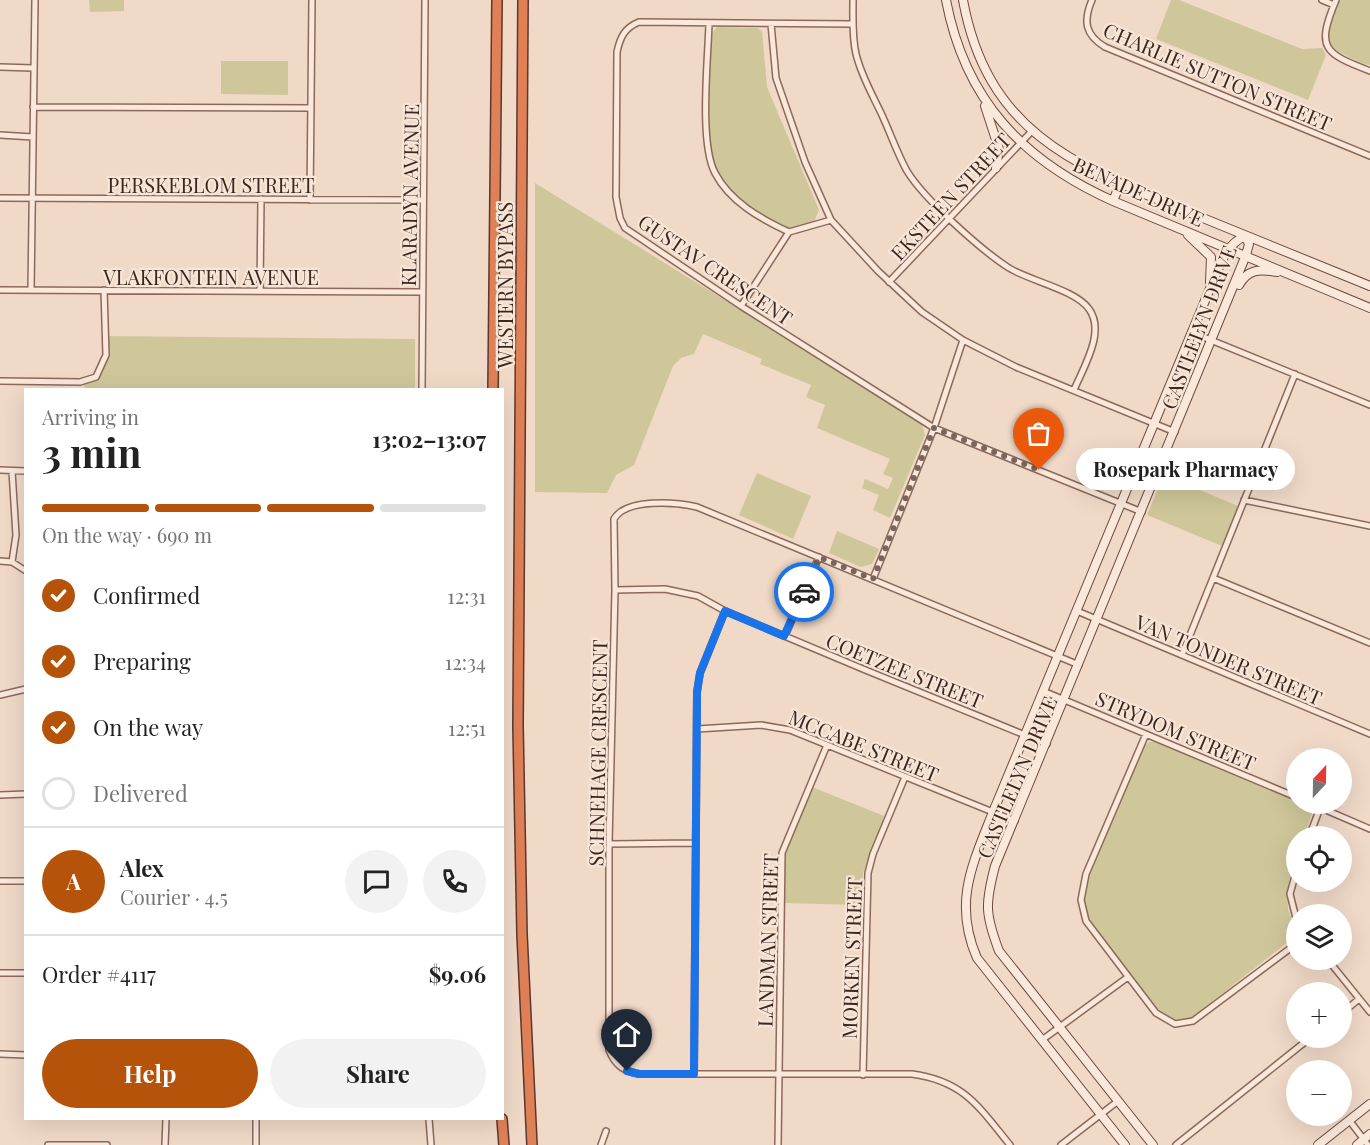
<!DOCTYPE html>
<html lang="en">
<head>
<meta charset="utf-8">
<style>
  :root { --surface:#fff; --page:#f2f2f2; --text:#222; --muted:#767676; --line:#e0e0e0; --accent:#b45309 }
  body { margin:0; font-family:"Playfair Display",serif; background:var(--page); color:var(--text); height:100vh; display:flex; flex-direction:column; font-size:22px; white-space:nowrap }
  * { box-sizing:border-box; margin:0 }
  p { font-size:20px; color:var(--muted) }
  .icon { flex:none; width:33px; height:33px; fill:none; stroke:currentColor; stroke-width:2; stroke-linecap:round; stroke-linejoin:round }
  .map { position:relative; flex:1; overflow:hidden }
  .side { position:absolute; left:24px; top:388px; width:480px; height:732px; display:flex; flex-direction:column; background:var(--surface); border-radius:0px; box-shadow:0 6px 24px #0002 }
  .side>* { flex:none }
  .needle { width:39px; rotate:22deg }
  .controls { position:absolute; left:1286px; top:748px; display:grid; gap:12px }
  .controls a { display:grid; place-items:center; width:66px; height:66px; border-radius:50%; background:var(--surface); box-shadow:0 6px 24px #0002; font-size:30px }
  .pin { position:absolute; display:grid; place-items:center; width:51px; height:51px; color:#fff; margin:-62px -26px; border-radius:50% 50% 50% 0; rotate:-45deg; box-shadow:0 0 6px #0007 }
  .pin .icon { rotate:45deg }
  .courier { position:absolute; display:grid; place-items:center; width:60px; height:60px; margin:-30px; border:4px solid #1a73e8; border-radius:50%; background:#fff; color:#222; box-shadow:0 2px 8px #0007 }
  .bubble { position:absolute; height:42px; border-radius:21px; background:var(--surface); box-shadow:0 6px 24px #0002; font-size:20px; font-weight:700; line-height:42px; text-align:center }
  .head em { font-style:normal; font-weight:700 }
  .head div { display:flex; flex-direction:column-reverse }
  .head { display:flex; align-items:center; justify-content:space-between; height:102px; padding:0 18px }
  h1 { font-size:39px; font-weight:700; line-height:45px }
  .bar { display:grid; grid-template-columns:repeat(4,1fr); gap:9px 6px; align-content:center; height:72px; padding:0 18px }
  .bar i { height:8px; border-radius:4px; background:var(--line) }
  .bar .on { background:var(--accent) }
  .bar p { grid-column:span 4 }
  .line { display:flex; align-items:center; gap:15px; padding:0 18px; border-top:2px solid var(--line) }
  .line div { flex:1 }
  .round { display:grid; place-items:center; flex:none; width:63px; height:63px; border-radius:32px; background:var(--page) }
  ol { padding:0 18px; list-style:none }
  li { display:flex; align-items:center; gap:18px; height:66px }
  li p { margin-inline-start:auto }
  li .icon { padding:6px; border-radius:50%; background:var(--accent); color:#fff; stroke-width:4 }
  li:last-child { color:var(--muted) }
  li i { width:33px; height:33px; border:3px solid var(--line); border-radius:50% }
  .cta { display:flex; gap:12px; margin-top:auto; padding:12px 18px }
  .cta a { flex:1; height:69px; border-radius:36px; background:var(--accent); color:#fff; font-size:24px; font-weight:700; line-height:69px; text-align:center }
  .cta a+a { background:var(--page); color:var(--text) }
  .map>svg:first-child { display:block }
</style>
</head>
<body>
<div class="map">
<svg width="1370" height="1145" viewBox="0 0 1370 1145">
  <rect width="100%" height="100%" fill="#f0d9c7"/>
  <!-- green -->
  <path fill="#cfc79a" d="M89 0H124V11L90 12Z
    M1171 0H1179L1302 49 1322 48 1326 55 1308 100 1156 39Z
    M1339 0H1370V65C1362 64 1355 60 1347 56 1316 42 1329 26 1339 0Z
    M717 27 757 28 762 31 767 87 819 210 813 224C786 233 780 226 757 213 740 202 721 187 713 167 703 144 709 66 709 37Z
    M221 61H288V95L221 94Z
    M535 183 921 421 925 435 890 518 873 510 879 495 862 488 865 479 888 489 893 478 883 474 890 459 817 428 825 405 806 397 811 385 760 364 762 359 703 334 694 354 681 358 673 366 634 465 616 475 607 493 535 492Z
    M107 336 415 339V390H85L84 384C108 378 106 356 107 336Z
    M757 473 811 496 793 539 739 515Z
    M1164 475 1238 506 1222 546 1147 515Z
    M837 531 879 549 872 564 861 567 829 553Z
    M1156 741 1231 769 1296 799V804L1310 805 1313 810 1304 837H1296C1296 861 1285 883 1288 907 1289 918 1299 928 1293 938L1191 1018C1178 1022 1170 1019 1159 1011L1086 919 1082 905 1088 874 1143 747 1149 742Z
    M812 787 884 816 863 873 861 905 783 903 785 853Z"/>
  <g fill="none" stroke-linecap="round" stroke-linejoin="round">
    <!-- street casing -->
    <g stroke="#8c695c" stroke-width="8">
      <path id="street" d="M853 0C853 18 852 37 856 54 861 75 872 94 881 113 890 132 897 153 907 171 924 199 981 250 1009 268 1030 281 1076 290 1089 309 1106 332 1083 368 1074 390
        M1092 0C1083 21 1085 35 1105 47L1370 156
        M1322 0 1334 5
        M1336 0C1316 48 1323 53 1370 71
        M709 23C708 60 699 143 715 173 730 202 761 219 789 232
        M771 24 776 78 805 162 831 220 878 271 922 312 963 340 1016 367 1175 432
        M853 24 639 22C624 28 620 38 617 52L616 197 620 218 625 228 741 306 934 428 1142 512
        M0 67 33 68
        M33 107 311 108
        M0 135 33 137
        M0 198 422 200
        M310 200 312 0
        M889 282 1032 131
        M0 290 422 292
        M31 290 35 0
        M260 291 261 199
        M741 306 789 232 831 220
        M1191 332 1370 405
        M0 381 80 382 96 377 106 355 104 290
        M422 390 425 0
        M0 470 26 471
        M1244 500 1370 526
        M0 561 12 562 26 571
        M12 562 16 535 12 471
        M1213 578 1370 643
        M873 579 934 428 963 340
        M615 590 665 589 698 596 725 611 863 669 1047 744
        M1077 611 1370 734
        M785 636 819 557
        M1182 655 1295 374
        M1043 691 1296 797
        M0 695 26 689
        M697 729 761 725 790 730 1015 821
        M1146 734 1086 874 1081 900 1086 921 1124 971 1156 1013 1175 1024 1193 1021 1296 944
        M0 795 26 794
        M1312 804 1370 829
        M1309 837 1320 808
        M609 844 695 843
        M1296 872 1290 894 1296 918
        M0 881H26
        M1328 960 1370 1012
        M0 973H26
        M1341 1014 1359 999
        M1042 1040 1128 977
        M0 1054 26 1055
        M694 1074 697 692 700 673 725 611
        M863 1075 868 873 873 854 905 777
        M429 1119 431 1145
        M1349 1120 1368 1145
        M48 1145H107
        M165 1145 166 1119
        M256 1145V1119
        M601 1145 606 1131
        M778 1145 782 853 827 745
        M1010 1145C979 1107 964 1081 912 1074H639C623 1071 615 1065 609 1050V844L615 590 614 519C626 498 676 502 697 507L1079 665
        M1061 1145 1118 1101
        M1176 1145 1310 1038"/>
    </g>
    <!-- secondary casing -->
    <g stroke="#6e4a3f" stroke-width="10">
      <path id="secondary" d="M946 0C965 100 1022 160 1113 201L1370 308
        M963 0C988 136 1079 167 1193 214 1252 238 1311 262 1370 286
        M985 106 999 149 996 168
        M1113 201 1120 184
        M1188 235 1211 257 1210 282
        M1239 285C1248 269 1259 269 1277 272
        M1125 1145 977 958C953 903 972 865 993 812L1209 291C1218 271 1224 245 1245 236
        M1153 1145 999 951C985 914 985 904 995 866L1246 255 1249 244 1245 236
        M1318 1145 1370 1104
        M1357 1145 1370 1134"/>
    </g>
    <!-- highway casing -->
    <g stroke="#5a3830" stroke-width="12">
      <path id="highway" d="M523 0 518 726 522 934 532 1145
        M493 390 497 0
        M502 1119 504 1145"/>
    </g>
    <!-- street -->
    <use href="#street" stroke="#fae8db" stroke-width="5"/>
    <!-- secondary -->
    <use href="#secondary" stroke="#fae8db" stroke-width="8"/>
    <!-- highway -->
    <use href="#highway" stroke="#e08057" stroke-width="9"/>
  </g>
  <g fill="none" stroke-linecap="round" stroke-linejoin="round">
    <!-- done -->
    <path stroke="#7b655a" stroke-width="6" stroke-dasharray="0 10.8" d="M804 592 819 557 873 579 934 428 1039 470"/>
    <!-- route -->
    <path stroke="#1a73e8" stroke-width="8" d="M627 1071 639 1074H694L697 692 700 673 725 611 784 636 804 592"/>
  </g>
  <g text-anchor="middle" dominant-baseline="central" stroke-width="4.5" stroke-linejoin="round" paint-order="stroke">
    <!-- street labels -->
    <g font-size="20" fill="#3c2620" stroke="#f7e5d7">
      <text transform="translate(1218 76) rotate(23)">CHARLIE SUTTON STREET</text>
      <text x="211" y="184">PERSKEBLOM STREET</text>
      <text transform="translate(1139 191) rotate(24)">BENADE DRIVE</text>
      <text transform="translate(409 195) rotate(-89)">KLARADYN AVENUE</text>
      <text transform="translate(950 196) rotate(-47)">EKSTEEN STREET</text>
      <text transform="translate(716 269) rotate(34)">GUSTAV CRESCENT</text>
      <text x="211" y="276">VLAKFONTEIN AVENUE</text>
      <text transform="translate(504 285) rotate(-90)">WESTERN BYPASS</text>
      <text transform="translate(1198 327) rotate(-69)">CASTLELYN DRIVE</text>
      <text transform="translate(1229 659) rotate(23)">VAN TONDER STREET</text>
      <text transform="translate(905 670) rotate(22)">COETZEE STREET</text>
      <text transform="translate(1176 730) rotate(23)">STRYDOM STREET</text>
      <text transform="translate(864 745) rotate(22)">MCCABE STREET</text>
      <text transform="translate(597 753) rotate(-89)">SCHNEHAGE CRESCENT</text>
      <text transform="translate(1016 777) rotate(-67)">CASTLELYN DRIVE</text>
      <text transform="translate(767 940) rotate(-88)">LANDMAN STREET</text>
      <text transform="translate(851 958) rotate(-88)">MORKEN STREET</text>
    </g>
  </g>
</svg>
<div class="controls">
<a><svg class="needle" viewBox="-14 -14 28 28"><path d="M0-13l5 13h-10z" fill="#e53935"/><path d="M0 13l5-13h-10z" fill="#767676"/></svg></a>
<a><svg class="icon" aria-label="locate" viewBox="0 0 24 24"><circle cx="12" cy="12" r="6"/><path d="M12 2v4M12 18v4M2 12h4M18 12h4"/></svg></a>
<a><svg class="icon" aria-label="layers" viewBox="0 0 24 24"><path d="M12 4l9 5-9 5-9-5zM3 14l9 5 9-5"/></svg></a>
<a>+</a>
<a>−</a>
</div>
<div class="pin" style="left:1039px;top:470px;background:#ea580c"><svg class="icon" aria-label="bag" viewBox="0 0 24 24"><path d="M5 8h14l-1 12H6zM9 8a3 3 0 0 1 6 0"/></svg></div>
<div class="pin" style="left:627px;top:1071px;background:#1f2937"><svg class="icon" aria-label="home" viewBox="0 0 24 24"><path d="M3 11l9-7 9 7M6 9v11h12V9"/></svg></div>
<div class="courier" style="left:804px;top:592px"><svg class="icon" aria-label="car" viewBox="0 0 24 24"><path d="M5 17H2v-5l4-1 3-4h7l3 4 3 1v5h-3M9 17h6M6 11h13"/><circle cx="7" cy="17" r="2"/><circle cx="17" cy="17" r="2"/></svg></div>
<div class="bubble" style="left:1076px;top:448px;width:219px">Rosepark Pharmacy</div>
<section class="side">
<div class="head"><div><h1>3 min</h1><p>Arriving in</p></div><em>13:02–13:07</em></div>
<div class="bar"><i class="on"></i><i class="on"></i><i class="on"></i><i></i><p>On the way · 690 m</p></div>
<ol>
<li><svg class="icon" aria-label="check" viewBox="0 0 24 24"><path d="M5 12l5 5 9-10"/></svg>Confirmed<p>12:31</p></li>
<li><svg class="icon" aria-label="check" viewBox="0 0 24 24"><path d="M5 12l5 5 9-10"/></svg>Preparing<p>12:34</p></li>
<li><svg class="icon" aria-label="check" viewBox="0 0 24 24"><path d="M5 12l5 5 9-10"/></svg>On the way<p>12:51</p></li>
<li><i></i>Delivered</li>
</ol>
<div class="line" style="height:108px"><b class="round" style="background:var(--accent);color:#fff">A</b><div><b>Alex</b><p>Courier · 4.5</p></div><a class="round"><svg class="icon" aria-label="chat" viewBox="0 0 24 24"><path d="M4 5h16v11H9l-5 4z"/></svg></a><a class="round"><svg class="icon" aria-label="phone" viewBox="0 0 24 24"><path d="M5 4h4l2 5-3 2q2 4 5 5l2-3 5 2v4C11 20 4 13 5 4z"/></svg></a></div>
<div class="line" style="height:78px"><div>Order #4117</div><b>$9.06</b></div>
<div class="cta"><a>Help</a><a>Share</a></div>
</section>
</div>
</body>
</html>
